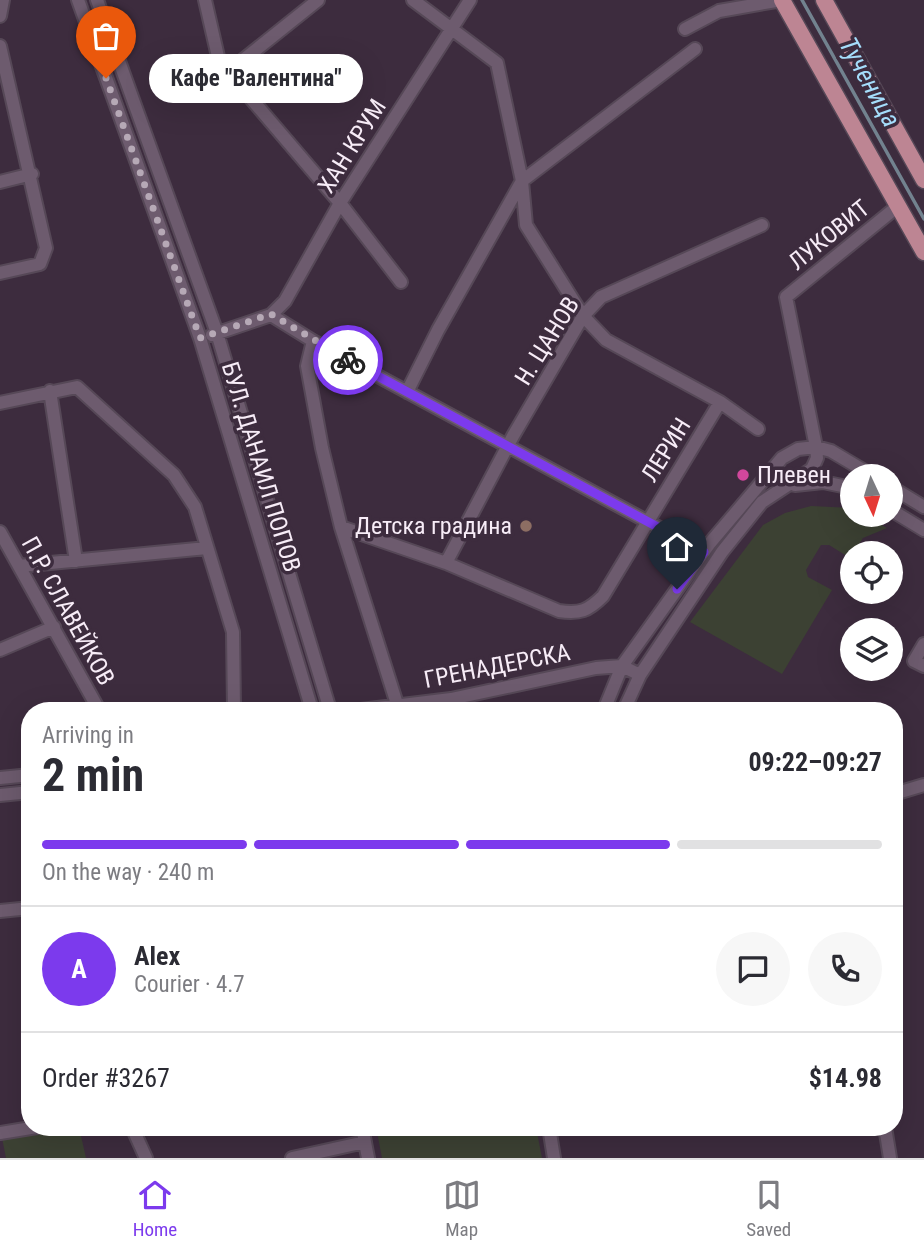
<!DOCTYPE html>
<html lang="en">
<head>
<meta charset="utf-8">
<style>
  :root { --surface:#fff; --page:#f7f7f7; --text:#2b2b33; --muted:#7c7c81; --line:#e1e1e2; --accent:#7c3aed }
  body { margin:0; font-family:"Roboto Condensed",sans-serif; background:var(--page); color:var(--text); height:100vh; display:flex; flex-direction:column; font-size:26px; white-space:nowrap }
  * { box-sizing:border-box; margin:0 }
  p { font-size:23px; color:var(--muted) }
  .icon { flex:none; width:38px; height:38px; fill:none; stroke:currentColor; stroke-width:2; stroke-linecap:round; stroke-linejoin:round }
  .map { position:relative; flex:1; overflow:hidden }
  .details { position:absolute; left:21px; top:702px; width:882px; height:434px; display:flex; flex-direction:column; background:var(--surface); border-radius:28px; box-shadow:0 7px 28px #0002 }
  .details>* { flex:none }
  .needle { width:46px; rotate:176deg }
  .buttons { position:absolute; left:840px; top:464px; display:grid; gap:14px }
  .buttons a { display:grid; place-items:center; width:63px; height:63px; border-radius:50%; background:var(--surface); box-shadow:0 7px 28px #0002; font-size:35px }
  .pin { position:absolute; display:grid; place-items:center; width:60px; height:60px; color:#fff; margin:-72px -30px; border-radius:50% 50% 50% 0; rotate:-45deg; box-shadow:0 0 7px #0007 }
  .pin .icon { rotate:45deg }
  .courier { position:absolute; display:grid; place-items:center; width:70px; height:70px; margin:-35px; border:5px solid #7c3aed; border-radius:50%; background:#fff; color:#222; box-shadow:0 2px 9px #0007 }
  .bubble { position:absolute; height:49px; border-radius:24px; background:var(--surface); box-shadow:0 7px 28px #0002; font-size:23px; font-weight:700; line-height:49px; text-align:center }
  .summary em { font-style:normal; font-weight:700 }
  .summary div { display:flex; flex-direction:column-reverse }
  .summary { display:flex; align-items:center; justify-content:space-between; height:119px; padding:0 21px }
  h1 { font-size:46px; font-weight:700; line-height:52px }
  .bar { display:grid; grid-template-columns:repeat(4,1fr); gap:10px 7px; align-content:center; height:84px; padding:0 21px }
  .bar i { height:9px; border-radius:5px; background:var(--line) }
  .bar .active { background:var(--accent) }
  .bar p { grid-column:span 4 }
  .line { display:flex; align-items:center; gap:18px; padding:0 21px; border-top:2px solid var(--line) }
  .line div { flex:1 }
  .round { display:grid; place-items:center; flex:none; width:74px; height:74px; border-radius:37px; background:var(--page) }
  .tabs { display:flex; justify-content:space-around; align-items:center; height:98px; border-top:2px solid var(--line); background:var(--surface); font-size:19px; color:var(--muted) }
  .tabs a { display:grid; justify-items:center; gap:4px }
  .tabs .active { color:var(--accent) }
  .map>svg:first-child { display:block }
</style>
</head>
<body>
<div class="map">
<svg width="924" height="1158" viewBox="0 0 924 1158">
  <rect width="100%" height="100%" fill="#3d2c3e"/>
  <!-- green -->
  <path fill="#3c4133" d="M811 506 852 508V514L864 515 887 528 863 538 850 558 829 545H821L806 570 808 577 832 590 782 674 690 622 763 525 785 513Z
    M65 1127H79L86 1158H6L2 1138Z
    M376 1127H536L542 1158H382Z"/>
  <g fill="none" stroke-linecap="round" stroke-linejoin="round">
    <!-- stream -->
    <path stroke="#72828f" stroke-width="3.5" d="M802 0 924 219"/>
    <!-- minor casing -->
    <g stroke="#564857" stroke-width="16">
      <path id="minor" d="M78 0 200 338 312 710
        M97 0 217 333 330 710
        M205 0 219 61 340 203 401 282
        M413 0 497 63 522 181 526 225 583 316 606 340 720 402 758 429
        M0 16 3 0
        M685 29 719 11 782 0
        M0 46 46 248 40 264 0 273
        M228 72 318 0
        M0 182 32 174
        M271 315 285 301 340 203 470 0
        M212 335 271 315 313 341 704 552
        M313 341 307 366 322 448 341 527 397 704
        M50 391 76 561
        M407 392 438 330 522 181 695 49
        M0 403 77 387 174 475 195 507 233 632 234 710
        M795 485 823 482 852 488
        M891 487 924 507
        M891 510 924 530
        M341 527 446 563 559 611C580 614 588 611 603 596L720 402
        M0 532 99 710
        M446 563 513 436 583 316 601 297 762 225
        M19 566 207 548
        M924 644 914 661 924 666
        M0 650 54 627
        M361 710 451 699 596 668 622 666 640 675
        M604 710 622 666 710 543 782 458 798 449 816 447 831 451 873 476
        M624 710 640 675 722 552 762 502 812 469 817 458 816 447 786 297 898 206
        M0 778 30 775
        M894 794 924 785
        M0 795 30 792
        M0 911 30 908
        M132 1127 146 1158
        M362 1127 368 1158
        M549 1127 554 1158
        M885 1127 890 1158
        M0 1133 37 1127
        M292 1158 365 1142"/>
    </g>
    <!-- major casing -->
    <g stroke="#564857" stroke-width="19">
      <path id="major" d="M782 0 924 252
        M824 0 924 180"/>
    </g>
    <!-- minor -->
    <use href="#minor" stroke="#6d5b6e" stroke-width="12"/>
    <!-- major -->
    <use href="#major" stroke="#bd8593" stroke-width="16"/>
  </g>
  <g fill="none" stroke-linecap="round" stroke-linejoin="round">
    <!-- done -->
    <path stroke="#b6a9b6" stroke-width="7" stroke-dasharray="0 12.6" d="M106 78 200 338 271 314 348 360"/>
    <!-- route -->
    <path stroke="#7c3aed" stroke-width="9" d="M348 360 704 552 677 589"/>
  </g>
  <!-- markers -->
  <circle fill="#d1479c" stroke="#3d2c3e" stroke-width="2.5" cx="743" cy="475" r="7"/>
  <circle fill="#8d6e63" stroke="#3d2c3e" stroke-width="2.5" cx="526" cy="526" r="7"/>
  <g text-anchor="middle" dominant-baseline="central" stroke-width="7" stroke-linejoin="round" paint-order="stroke">
    <!-- street labels -->
    <g font-size="24" fill="#f7ecf7" stroke="#3d2c3e">
      <text transform="translate(352 146) rotate(-58)">ХАН КРУМ</text>
      <text transform="translate(829 235) rotate(-39)">ЛУКОВИТ</text>
      <text transform="translate(547 341) rotate(-58)">Н. ЦАНОВ</text>
      <text transform="translate(666 450) rotate(-58)">ЛЕРИН</text>
      <text transform="translate(261 467) rotate(73)">БУЛ. ДАНАИЛ ПОПОВ</text>
      <text transform="translate(68 611) rotate(61)">П.Р. СЛАВЕЙКОВ</text>
      <text transform="translate(497 666) rotate(-11)">ГРЕНАДЕРСКА</text>
    </g>
    <!-- poi labels -->
    <g font-size="24" fill="#f7ecf7" stroke="#3d2c3e" text-anchor="start">
      <text x="757" y="475">Плевен</text>
      <text x="512" y="526" text-anchor="end">Детска градина</text>
    </g>
    <!-- water labels -->
    <g font-size="26" font-style="italic" fill="#a5ddfb" stroke="#3d2c3e">
      <text transform="translate(870 82) rotate(61)">Тученица</text>
    </g>
  </g>
</svg>
<div class="buttons">
<a><svg class="needle" viewBox="-14 -14 28 28"><path d="M0-13l5 13h-10z" fill="#e53935"/><path d="M0 13l5-13h-10z" fill="#7c7c81"/></svg></a>
<a><svg class="icon" aria-label="locate" viewBox="0 0 24 24"><circle cx="12" cy="12" r="6"/><path d="M12 2v4M12 18v4M2 12h4M18 12h4"/></svg></a>
<a><svg class="icon" aria-label="layers" viewBox="0 0 24 24"><path d="M12 4l9 5-9 5-9-5zM3 14l9 5 9-5"/></svg></a>
</div>
<div class="pin" style="left:106px;top:78px;background:#ea580c"><svg class="icon" aria-label="bag" viewBox="0 0 24 24"><path d="M5 8h14l-1 12H6zM9 8a3 3 0 0 1 6 0"/></svg></div>
<div class="pin" style="left:677px;top:589px;background:#1f2937"><svg class="icon" aria-label="home" viewBox="0 0 24 24"><path d="M3 11l9-7 9 7M6 9v11h12V9"/></svg></div>
<div class="courier" style="left:348px;top:360px"><svg class="icon" aria-label="bike" viewBox="0 0 24 24"><circle cx="6" cy="16" r="4"/><circle cx="18" cy="16" r="4"/><path d="M6 16l4-8h5l3 8M10 8l3 8H6M13 5h3"/></svg></div>
<div class="bubble" style="left:149px;top:54px;width:214px">Кафе &quot;Валентина&quot;</div>
<section class="details">
<div class="summary"><div><h1>2 min</h1><p>Arriving in</p></div><em>09:22–09:27</em></div>
<div class="bar"><i class="active"></i><i class="active"></i><i class="active"></i><i></i><p>On the way · 240 m</p></div>
<div class="line" style="height:126px"><b class="round" style="background:var(--accent);color:#fff">A</b><div><b>Alex</b><p>Courier · 4.7</p></div><a class="round"><svg class="icon" aria-label="chat" viewBox="0 0 24 24"><path d="M4 5h16v11H9l-5 4z"/></svg></a><a class="round"><svg class="icon" aria-label="phone" viewBox="0 0 24 24"><path d="M5 4h4l2 5-3 2q2 4 5 5l2-3 5 2v4C11 20 4 13 5 4z"/></svg></a></div>
<div class="line" style="height:91px"><div>Order #3267</div><b>$14.98</b></div>
</section>
</div>
<nav class="tabs">
<a class="active"><svg class="icon" aria-label="home" viewBox="0 0 24 24"><path d="M3 11l9-7 9 7M6 9v11h12V9"/></svg>Home</a>
<a><svg class="icon" aria-label="map" viewBox="0 0 24 24"><path d="M3 6l6-2 6 2 6-2v14l-6 2-6-2-6 2zM9 4v14M15 6v14"/></svg>Map</a>
<a><svg class="icon" aria-label="saved" viewBox="0 0 24 24"><path d="M7 4h10v16l-5-4-5 4z"/></svg>Saved</a>
</nav>
</body>
</html>
